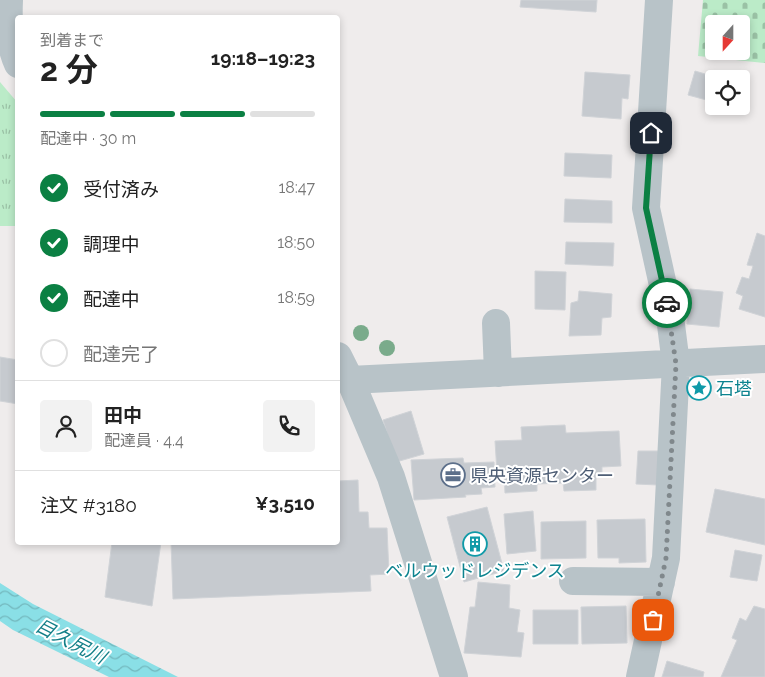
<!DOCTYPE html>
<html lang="ja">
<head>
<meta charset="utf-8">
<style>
  :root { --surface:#fff; --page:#f2f2f2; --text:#222; --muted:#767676; --line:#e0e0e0; --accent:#0b8043 }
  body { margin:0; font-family:Raleway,"Noto Sans JP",sans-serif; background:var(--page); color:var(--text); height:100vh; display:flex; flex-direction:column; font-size:19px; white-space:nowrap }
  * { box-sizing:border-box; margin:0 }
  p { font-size:16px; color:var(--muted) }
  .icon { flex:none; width:28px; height:28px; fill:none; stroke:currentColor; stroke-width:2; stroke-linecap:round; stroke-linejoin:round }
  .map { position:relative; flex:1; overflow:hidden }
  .sheet { position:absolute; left:15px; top:15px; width:325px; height:530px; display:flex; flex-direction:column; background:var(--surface); border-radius:5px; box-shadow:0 2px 8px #0003 }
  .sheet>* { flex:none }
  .needle { width:32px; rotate:201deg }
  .tools { position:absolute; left:705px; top:15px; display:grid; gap:10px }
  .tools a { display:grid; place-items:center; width:45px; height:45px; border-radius:5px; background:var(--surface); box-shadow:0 2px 8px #0003; font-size:25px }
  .pin { position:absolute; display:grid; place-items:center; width:42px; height:42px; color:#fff; margin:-21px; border-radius:10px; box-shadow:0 2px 8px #0006 }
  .courier { position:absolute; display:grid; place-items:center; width:50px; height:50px; margin:-25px; border:4px solid #0b8043; border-radius:50%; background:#fff; color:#222; box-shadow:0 1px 6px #0007 }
  .overview em { font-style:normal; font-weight:700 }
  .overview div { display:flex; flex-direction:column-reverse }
  .overview { display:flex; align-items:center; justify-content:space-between; height:85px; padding:0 25px }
  h1 { font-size:32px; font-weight:700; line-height:38px }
  .bar { display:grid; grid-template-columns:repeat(4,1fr); gap:8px 5px; align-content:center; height:60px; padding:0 25px }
  .bar i { height:6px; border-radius:4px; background:var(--line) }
  .bar .current { background:var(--accent) }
  .bar p { grid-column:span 4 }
  .line { display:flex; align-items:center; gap:12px; padding:0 25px; border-top:1px solid var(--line) }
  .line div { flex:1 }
  .round { display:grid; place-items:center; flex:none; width:52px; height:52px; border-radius:5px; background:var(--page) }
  ol { padding:0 25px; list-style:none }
  li { display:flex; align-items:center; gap:15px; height:55px }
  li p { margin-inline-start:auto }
  li .icon { padding:5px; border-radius:50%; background:var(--accent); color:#fff; stroke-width:4 }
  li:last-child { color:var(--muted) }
  li i { width:28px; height:28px; border:2px solid var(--line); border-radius:50% }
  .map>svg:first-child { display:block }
</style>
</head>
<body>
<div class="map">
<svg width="765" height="677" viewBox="0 0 765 677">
  <defs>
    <pattern id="cemetery-stones" width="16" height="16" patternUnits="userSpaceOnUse" patternTransform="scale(1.25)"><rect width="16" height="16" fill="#bbebc8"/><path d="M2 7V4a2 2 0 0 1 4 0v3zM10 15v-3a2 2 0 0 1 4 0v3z" fill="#9ac1a5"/></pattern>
    <pattern id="park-tufts" width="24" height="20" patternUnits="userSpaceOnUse" patternTransform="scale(1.25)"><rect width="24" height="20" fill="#bbebc8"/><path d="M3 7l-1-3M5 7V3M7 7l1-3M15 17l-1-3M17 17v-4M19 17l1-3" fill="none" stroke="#9ac1a5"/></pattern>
    <pattern id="water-waves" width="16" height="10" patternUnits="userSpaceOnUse" patternTransform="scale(1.25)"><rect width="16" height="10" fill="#8adfe6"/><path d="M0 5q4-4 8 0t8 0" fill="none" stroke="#73b7bd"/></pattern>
  </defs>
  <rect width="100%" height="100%" fill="#efecec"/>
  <!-- cemetery -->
  <path fill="url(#cemetery-stones)" fill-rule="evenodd" d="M703 0H765V63L698 56ZM714 24H741V51H714Z"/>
  <!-- park -->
  <path fill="url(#park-tufts)" d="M0 82 17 102V226H0Z"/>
  <!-- water -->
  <path fill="url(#water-waves)" d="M0 583 33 604 178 677H109L13 630 0 621Z"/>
  <!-- building -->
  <path fill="#c6cacf" stroke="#d0d3d7" d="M521 0H597L596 12 520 7Z
    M695 71 722 79H714V102L688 95Z
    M585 72 630 75 628 99 622 98 621 119 582 116Z
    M565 153 612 155 611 178 564 176Z
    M565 199 612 201V223L564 222Z
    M757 233 765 236V317L739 309 743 296 736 293 742 277 749 279 753 266 747 265Z
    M566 242 614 243 613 266 565 264Z
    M535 271 566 272 565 310 535 309Z
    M690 289 723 292 719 327 687 324Z
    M579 291 612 294 611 317 602 318 601 335 569 336 571 303 578 301Z
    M0 357 18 360V404L0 401Z
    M411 411 424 454 396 462 383 420Z
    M565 425 566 433 619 431 621 466 602 467V473L596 474V490L564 491 563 483 537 484V491L505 493 504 472H497L495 441 522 440 521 427Z
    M638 451H659L658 485 636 484Z
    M463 458 464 463 494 462 495 487 481 488 482 494 465 495 466 497 414 500 411 460Z
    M358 480 359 512H368L369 528H387L389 574 370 575 371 591 173 599 171 542H338V481Z
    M715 489 765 499V545L706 532Z
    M487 507 504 571 464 582 447 517Z
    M533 511 536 551 507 554 504 514Z
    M645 519 646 562 619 563V558H598L597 520Z
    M586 521V558L541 559V522Z
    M112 542H161L152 606 105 597Z
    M735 550 762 555 757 581 730 577Z
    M478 582 510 585 509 608 520 610 517 632 524 633 521 657 464 653 470 607H475Z
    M626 606 627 643 582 644 581 607Z
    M754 606 765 609V677H721L737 640 732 638 740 618 746 621Z
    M533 610H578V644H533Z
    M667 661 704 672 703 677H662Z"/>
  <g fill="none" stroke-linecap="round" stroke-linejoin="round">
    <!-- minor -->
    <path stroke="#b8c3c8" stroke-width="28" d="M9 0C8 21 9 45 18 64
      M496 323 498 373
      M338 356 350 380 391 477 454 677
      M350 380 765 359
      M573 581 661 582
      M640 677 666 558 676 364 670 317 646 208 659 0"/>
  </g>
  <!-- trees -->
  <g fill="#7aab8b">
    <circle cx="361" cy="333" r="8"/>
    <circle cx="387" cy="348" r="8"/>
  </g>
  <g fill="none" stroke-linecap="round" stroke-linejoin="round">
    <!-- done -->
    <path stroke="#80888c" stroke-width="5" stroke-dasharray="0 9" d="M653 620 666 558 676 364 667 303"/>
    <!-- route -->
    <path stroke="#0b8043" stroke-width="6" d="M651 133 646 208 667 303"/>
  </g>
  <!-- icons -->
  <defs>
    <g id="sight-ring" transform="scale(1.25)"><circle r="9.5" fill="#fff" stroke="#0f9aa8" stroke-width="1.5"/><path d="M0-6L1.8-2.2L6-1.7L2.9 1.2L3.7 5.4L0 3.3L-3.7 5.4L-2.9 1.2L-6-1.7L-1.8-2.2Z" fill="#0f9aa8"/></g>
    <g id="office-ring" transform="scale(1.25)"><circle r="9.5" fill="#fff" stroke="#5c6f8a" stroke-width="1.5"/><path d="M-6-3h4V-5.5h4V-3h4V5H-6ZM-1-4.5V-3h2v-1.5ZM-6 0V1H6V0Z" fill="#5c6f8a"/></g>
    <g id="building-ring" transform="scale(1.25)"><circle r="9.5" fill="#fff" stroke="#0f9aa8" stroke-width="1.5"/><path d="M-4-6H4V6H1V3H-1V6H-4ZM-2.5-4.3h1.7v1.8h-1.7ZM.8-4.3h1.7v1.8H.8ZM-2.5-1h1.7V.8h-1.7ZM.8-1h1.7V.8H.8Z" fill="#0f9aa8"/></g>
  </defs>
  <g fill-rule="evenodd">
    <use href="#sight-ring" x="699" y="388"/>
    <use href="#office-ring" x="453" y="475"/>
    <use href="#building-ring" x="475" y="544"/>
  </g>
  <g text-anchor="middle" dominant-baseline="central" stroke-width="4" stroke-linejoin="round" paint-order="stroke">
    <!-- culture labels -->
    <g font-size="18" fill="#0d838f" stroke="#fff" text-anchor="start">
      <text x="716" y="388">石塔</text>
      <text x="475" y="570" text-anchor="middle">ベルウッドレジデンス</text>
    </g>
    <!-- service labels -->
    <g font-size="18" fill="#4e5e75" stroke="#fff" text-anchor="start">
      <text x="470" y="475">県央資源センター</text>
    </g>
    <!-- water labels -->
    <g font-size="19" font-style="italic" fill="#137f88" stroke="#fff">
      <text transform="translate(71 641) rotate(27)">目久尻川</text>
    </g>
  </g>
</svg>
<div class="tools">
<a><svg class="needle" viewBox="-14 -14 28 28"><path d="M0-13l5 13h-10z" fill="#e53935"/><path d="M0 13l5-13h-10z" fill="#767676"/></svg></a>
<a><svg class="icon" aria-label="locate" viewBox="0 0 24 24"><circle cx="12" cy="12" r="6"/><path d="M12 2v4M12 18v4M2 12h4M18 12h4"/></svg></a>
</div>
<div class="pin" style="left:653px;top:620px;background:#ea580c"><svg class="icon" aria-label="bag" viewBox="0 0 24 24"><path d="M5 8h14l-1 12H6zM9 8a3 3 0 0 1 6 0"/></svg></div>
<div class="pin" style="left:651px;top:133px;background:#1f2937"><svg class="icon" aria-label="home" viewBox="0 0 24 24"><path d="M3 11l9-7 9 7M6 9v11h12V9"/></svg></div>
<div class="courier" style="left:667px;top:303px"><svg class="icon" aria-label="car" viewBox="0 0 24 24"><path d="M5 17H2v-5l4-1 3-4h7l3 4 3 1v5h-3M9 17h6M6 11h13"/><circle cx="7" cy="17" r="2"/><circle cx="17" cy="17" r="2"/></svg></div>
<section class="sheet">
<div class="overview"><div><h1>2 分</h1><p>到着まで</p></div><em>19:18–19:23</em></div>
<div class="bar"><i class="current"></i><i class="current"></i><i class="current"></i><i></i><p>配達中 · 30 m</p></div>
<ol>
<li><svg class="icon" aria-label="check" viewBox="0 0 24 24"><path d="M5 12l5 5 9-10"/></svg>受付済み<p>18:47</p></li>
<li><svg class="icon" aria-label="check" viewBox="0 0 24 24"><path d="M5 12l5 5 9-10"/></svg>調理中<p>18:50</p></li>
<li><svg class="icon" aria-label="check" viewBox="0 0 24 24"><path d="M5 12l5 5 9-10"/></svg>配達中<p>18:59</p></li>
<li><i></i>配達完了</li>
</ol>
<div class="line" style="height:90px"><a class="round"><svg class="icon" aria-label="person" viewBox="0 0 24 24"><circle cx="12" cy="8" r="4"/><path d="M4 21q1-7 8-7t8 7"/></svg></a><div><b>田中</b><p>配達員 · 4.4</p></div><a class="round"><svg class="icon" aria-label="phone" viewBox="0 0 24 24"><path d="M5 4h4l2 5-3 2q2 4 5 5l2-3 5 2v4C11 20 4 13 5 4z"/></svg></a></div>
<div class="line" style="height:65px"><div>注文 #3180</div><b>¥3,510</b></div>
</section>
</div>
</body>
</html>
